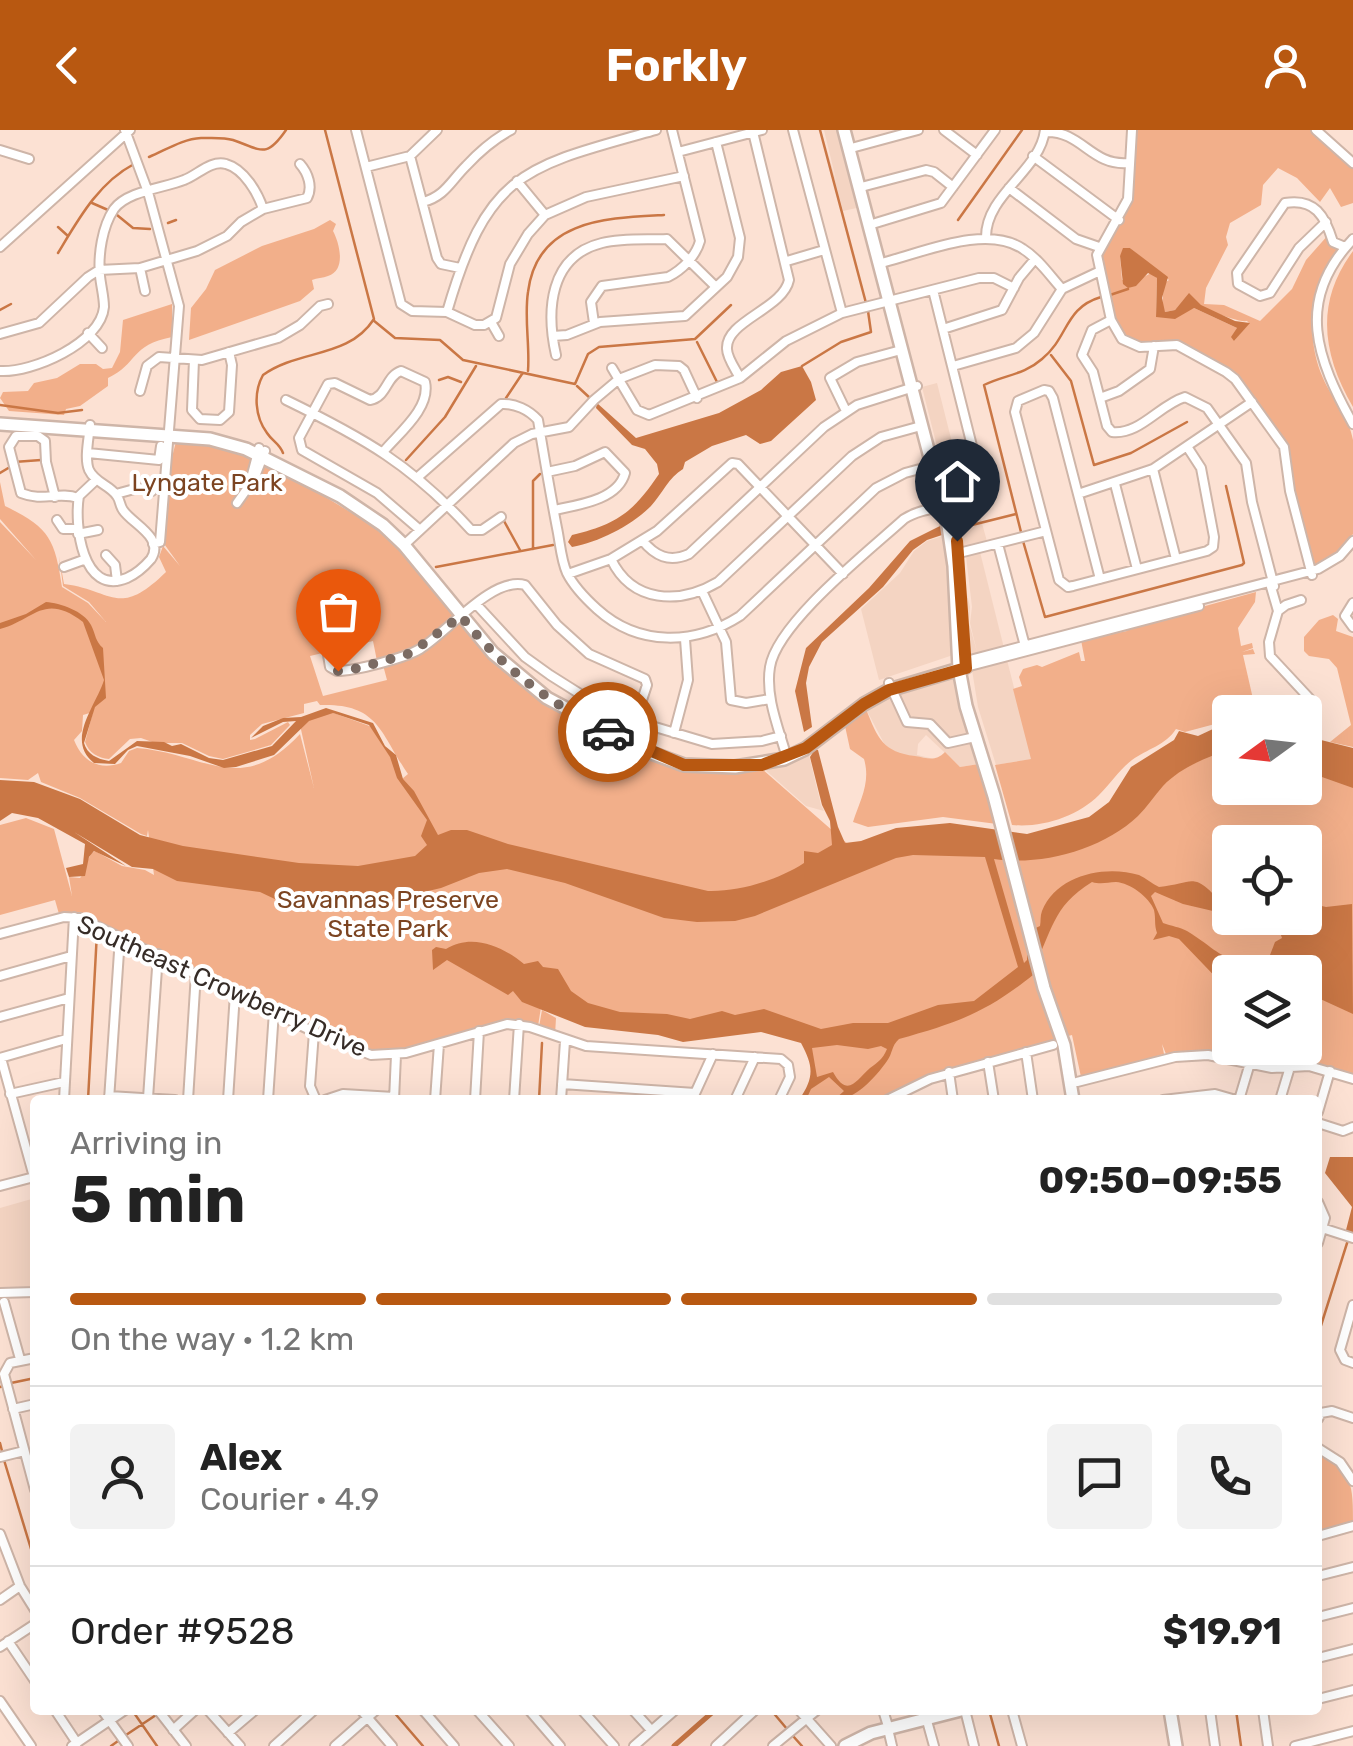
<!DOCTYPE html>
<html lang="en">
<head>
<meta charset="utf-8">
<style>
  :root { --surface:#fff; --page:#f2f2f2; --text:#222; --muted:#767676; --line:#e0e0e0; --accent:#b85811 }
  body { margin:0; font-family:Rubik,sans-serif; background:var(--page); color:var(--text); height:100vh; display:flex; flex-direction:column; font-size:38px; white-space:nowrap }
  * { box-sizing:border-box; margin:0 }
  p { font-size:32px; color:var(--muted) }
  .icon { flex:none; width:55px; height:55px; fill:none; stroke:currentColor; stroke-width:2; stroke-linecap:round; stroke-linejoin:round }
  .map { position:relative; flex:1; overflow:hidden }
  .sheet { position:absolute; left:30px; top:965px; width:1292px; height:620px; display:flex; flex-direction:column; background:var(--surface); border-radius:10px; box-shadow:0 10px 40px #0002 }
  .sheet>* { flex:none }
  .needle { width:65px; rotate:255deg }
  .buttons { position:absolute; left:1212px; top:565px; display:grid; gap:20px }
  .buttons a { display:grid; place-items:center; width:110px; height:110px; border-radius:10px; background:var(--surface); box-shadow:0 10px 40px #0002; font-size:50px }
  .pin { position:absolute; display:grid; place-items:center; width:85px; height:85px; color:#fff; margin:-102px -42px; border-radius:50% 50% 50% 0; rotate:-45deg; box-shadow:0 0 10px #0007 }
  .pin .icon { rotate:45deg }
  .courier { position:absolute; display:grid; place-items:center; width:100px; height:100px; margin:-50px; border:8px solid #b85811; border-radius:50%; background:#fff; color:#222; box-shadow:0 2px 12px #0007 }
  .summary em { font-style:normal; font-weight:700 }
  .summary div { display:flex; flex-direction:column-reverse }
  .summary { display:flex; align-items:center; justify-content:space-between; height:170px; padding:0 40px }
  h1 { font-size:65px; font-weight:700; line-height:75px }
  .bar { display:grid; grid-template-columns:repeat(4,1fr); gap:15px 10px; align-content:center; height:120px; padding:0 40px }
  .bar i { height:12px; border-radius:8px; background:var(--line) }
  .bar .active { background:var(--accent) }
  .bar p { grid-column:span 4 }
  .line { display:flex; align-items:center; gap:25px; padding:0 40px; border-top:2px solid var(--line) }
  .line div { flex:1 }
  .round { display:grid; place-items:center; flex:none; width:105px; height:105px; border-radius:10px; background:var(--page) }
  header { display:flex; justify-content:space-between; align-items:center; height:130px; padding:0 40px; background:var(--accent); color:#fff; font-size:45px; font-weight:700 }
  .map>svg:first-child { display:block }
</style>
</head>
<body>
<header><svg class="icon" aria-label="back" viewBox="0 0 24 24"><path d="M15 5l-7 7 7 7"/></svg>Forkly<svg class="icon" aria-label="person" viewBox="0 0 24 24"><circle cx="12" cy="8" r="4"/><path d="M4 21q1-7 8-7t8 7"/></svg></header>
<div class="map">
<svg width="1353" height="1616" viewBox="0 0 1353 1616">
  <rect width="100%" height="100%" fill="#fce1d3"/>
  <!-- built -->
  <path fill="#f4d4c2" d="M821 0 837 54 824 0H840L861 77 843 81Z
    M937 253 966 368 951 372 922 257Z
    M975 368 988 415 964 421 952 374Z
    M946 405 953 525 879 550 861 479 900 443 914 421 927 411Z
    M980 422 1004 518 970 525 967 464 970 477 969 493 977 522 970 493 972 477 966 426Z
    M1007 530 1032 629 996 635 978 577 972 540Z
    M955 547 970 607 949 611 938 599 911 593 896 564Z
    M892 565 909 596H929L942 611 971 609 979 634 960 637 926 605 918 614 917 625 934 629 896 624 886 617 866 579Z
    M808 621 821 675 824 681 806 676 763 638 785 634Z
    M35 1068V1157L0 1164V1078Z"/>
  <!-- green -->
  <path fill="#f2af8a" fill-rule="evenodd" d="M1134 0H1314L1331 19 1353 34V73L1341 77 1330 58 1320 72 1297 48 1278 38 1263 55 1261 75 1230 93 1226 107 1228 115 1206 158 1204 174 1224 175 1260 191 1292 159 1306 130 1329 104 1342 115C1313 153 1303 203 1323 248 1332 269 1349 287 1353 310 1353 340 1353 374 1353 404L1340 420 1312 436 1292 361 1289 331 1237 248 1177 213 1141 216 1132 213 1117 200 1099 125 1126 80ZM1130 118 1169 150 1164 153 1162 177 1165 182 1175 180 1183 171C1200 175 1235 193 1247 191L1249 193 1234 211 1237 198 1194 178 1156 187 1157 148 1151 143 1140 149 1122 150 1120 126Z
    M330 90 336 94 333 101C339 112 347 140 328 146 323 148 317 148 312 150L314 159 300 171 189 210 191 178 206 159 215 140 262 116 314 99Z
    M1353 121V277C1322 224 1315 172 1353 121Z
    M172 174V207C130 215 138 234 108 248V256L80 276 66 279 64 285 9 281 0 268 3 262 28 261 34 253 57 248 80 234H96L103 239 112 238 120 222 123 190Z
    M177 308 215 312 269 333 270 340 302 353 372 395 402 423 498 537 551 578 654 632 762 639 857 722 1034 718 1230 610V658H1305V629L1353 642V944L1309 933 1266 934 1217 920 1166 924 1162 914 1164 924 1081 947 1072 905 935 943 880 970H803C816 949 813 934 810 911L779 894 723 899 542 871 538 896 527 893 539 897 542 880 556 888 555 905 520 893 399 923 361 920 88 787 59 784 55 770 0 785V695L26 688 54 699 72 766 69 747 80 748C88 740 85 727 95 721L122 736 145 740 154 745 148 700 147 706 141 704 80 668 41 652 38 643 28 650 0 648V392L36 430 0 389V352L5 376C49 397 55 409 62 457L88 473 106 492 89 472 63 456 59 426 64 454C113 460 118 489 166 442L159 427 163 416 180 436 162 411 167 346ZM373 511 378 536 383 535 387 550 323 566 310 526ZM317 571 320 575C379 573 380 603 408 644L402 649 375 598 328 581 300 595 314 658 300 604C241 668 204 623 137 618L129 621 121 633C99 641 82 631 74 610L82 601 83 585 93 582 85 612C89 623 98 628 109 629L130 609 141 608 155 613H182L209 626 223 629 271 615 290 595 288 592 255 609 250 610V605L262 594 304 583V574ZM1230 712H1305V788H1230ZM1230 842H1305V918H1230Z
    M1256 462 1255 472 1238 498 1241 516 1252 513 1253 518 1242 522 1253 519 1255 524 1243 525 1256 582H1230V590L1185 602 1176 599C1166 615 1147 619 1132 630 1119 640 1111 653 1099 665 1078 686 1043 698 1012 695L995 635 1031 629 1013 559 1022 556 1019 547 1023 539 1037 535 1042 537 1079 522 1081 531H1085L1081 510 1127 501 1129 497Z
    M1333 485 1338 489 1336 501 1353 507V617L1330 612 1351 595 1337 538 1329 529 1309 526 1304 521V507L1319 490Z
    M866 579C878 609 883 622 915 626 928 628 935 632 945 622L960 637 979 634 997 694 943 687 868 697 853 692C860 670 871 653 864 629L850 619 845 596Z
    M1318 1320C1353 1341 1353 1355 1353 1395L1318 1404Z"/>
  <!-- water -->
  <path fill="#ca7745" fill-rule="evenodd" d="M1123 118H1130L1168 147 1162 168 1165 182 1175 180 1189 163 1201 175 1235 191 1250 193 1234 211 1231 207 1237 198 1194 178 1175 189 1156 187 1157 148 1148 143 1136 156 1128 158 1123 154 1120 126Z
    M802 236 811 252 816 270 771 311 760 314 746 305 712 316 685 332 683 339C669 347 662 364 651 376 631 396 599 412 572 417L568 412 572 405C618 394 633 382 659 344L657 334 645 319 632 315 596 278 597 273 636 308 719 283 761 260 781 242Z
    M942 395 945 404 927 410 913 420 883 457 822 512 809 537 806 553 812 597 804 602 795 561 806 518 869 458 910 411Z
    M46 472C60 473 84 481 91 495 96 505 95 511 103 518L106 568 95 577 84 613C87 624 97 629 109 631L137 611 164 612 172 616 181 614 209 628 223 630 272 616 296 591 283 592 251 608 263 596 283 588 301 587 326 578 373 593 385 616 396 625 403 649 414 661 438 705 451 700H467L508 714 708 761C739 762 778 750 804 733V721L818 723 832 715 830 691 822 675 810 627 815 619 818 620 838 697 845 713 861 711 896 698 950 693 1027 704 1089 687 1109 672 1131 637 1174 610 1179 601 1198 606 1230 591V620C1206 627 1180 638 1163 656 1154 666 1147 677 1138 686 1102 720 1042 736 994 729L1024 833 1027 830V802L1040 796C1041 791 1040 786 1042 781 1057 744 1106 735 1139 745 1146 748 1152 754 1159 757 1193 754 1192 741 1218 769L1230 770V785L1183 774 1155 762 1151 766 1163 793C1171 796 1180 797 1187 801 1223 823 1222 837 1270 825L1275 812 1282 808 1277 794 1259 788H1305V772L1326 777 1352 774 1353 884 1305 862V842H1230L1228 860 1179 809 1169 806 1153 810 1157 803C1154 794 1156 789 1154 780 1149 767 1130 753 1116 752 1107 752 1102 755 1092 752 1051 777 1053 802 1032 840L1033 845C986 883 956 893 899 909 891 916 893 923 887 931 875 948 855 970 834 970L844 961 829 947 811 959 806 970H799C814 948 814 937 801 913L761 902 683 912 658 905 585 897 522 872 513 861 508 865 447 830 433 840 432 820 436 817 446 819C472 803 502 816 524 834L538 831 543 837 558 839 571 861 588 873 620 882 667 884 690 889 722 881 735 885 764 879 821 899 853 893H888L938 875 974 871 1018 837 985 727 913 725 896 728 755 786 735 791 697 792 664 788 565 753 507 739 479 743 441 758 381 772 279 771 260 762 177 751 153 739 132 737 74 702 126 736 94 721 89 727 85 746 69 747 66 738 83 734 85 714 38 688 12 683 0 691V650L34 652 80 669 140 705 183 716 299 733 358 736 415 726 427 715 421 706 427 690 397 648 390 627 369 595 333 583 309 591 274 625 236 637 224 638 190 626 137 616 128 620 115 634 94 633C65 610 96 576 104 550L83 492C44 462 34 490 0 499V493L26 484ZM837 915 868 919 881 916 887 919C882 930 879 931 870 938 856 950 848 969 833 942L817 947 812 918Z
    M1305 606 1353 618V658L1305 641Z
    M1330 1027H1353V1103L1346 1100 1352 1077 1325 1043Z"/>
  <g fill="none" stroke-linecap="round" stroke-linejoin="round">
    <!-- stream -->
    <path stroke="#ca7745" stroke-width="2.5" d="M820 0 866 173
      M149 27C166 20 182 9 201 8 211 8 224 7 233 10 262 20 266 29 286 0
      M92 73 108 80
      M117 85 133 98 150 99
      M958 90 1022 0
      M168 93 176 90
      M58 97 68 106
      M58 123C78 90 98 53 134 34
      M1110 165 1128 159
      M0 180 11 174
      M373 190 395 208 440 210 463 230 575 254 588 224 599 217 695 209 731 175
      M697 212 718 254
      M1051 225 1071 251 1094 335 1131 323 1187 292
      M802 236 841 212 871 202 868 181
      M528 241C530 215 524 188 528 162 537 89 607 88 664 85
      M439 250 448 247 461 252
      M577 256 590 268
      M506 268 522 244
      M0 275 58 283 82 280
      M283 323C279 313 273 312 267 303 255 287 253 263 263 245 299 219 348 229 374 189L325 0
      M406 330 445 287 476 236
      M14 332 41 330
      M0 343 10 337
      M504 391 520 420
      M960 398 1016 384
      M1021 402 984 255C1004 245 1024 245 1042 229 1069 207 1064 178 1101 167
      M1023 411 1045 487 1242 435 1244 433 1226 356
      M533 419V351L540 344
      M436 437 553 415
      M88 970 97 802
      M539 970 542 913
      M1318 1205 1348 1110
      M11 1253 35 1248
      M0 1257 3 1256
      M0 1313 2 1321
      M4 1330 35 1432
      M132 1580 157 1616
      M392 1580 423 1616
      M771 1580 787 1599
      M989 1580 999 1616
      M1236 1580 1241 1616
      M126 1605 156 1585
      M793 1606 802 1616
      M111 1616 118 1611"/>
    <!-- canal -->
    <path stroke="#ca7745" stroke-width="5" d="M674 1616 715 1580"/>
    <!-- minor casing -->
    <g stroke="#ceb5a8" stroke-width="12">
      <path id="minor" d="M125 0 148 62 179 176 160 412 153 414
        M356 0 401 174 412 181 447 182 475 195H484L496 188 510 134 528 104 545 85 586 67 684 46
        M793 0 842 183
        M944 0 977 25
        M1132 0 1128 69 1097 125 1111 190 1122 209 1140 217 1177 215 1226 242 1235 249 1284 317 1290 361 1312 445
        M1316 0 1353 33
        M1046 2C1082 1 1091 36 1128 33
        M855 17 918 0
        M0 20 29 29
        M678 22 762 0
        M410 26 437 128 441 134 460 138
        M1033 26 1119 90
        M366 37 410 26 437 0
        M517 51 545 85
        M865 56 926 40 934 42 953 57
        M1009 58 1076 109 1099 117
        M423 72C445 66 450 52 466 36 479 22 494 9 511 0
        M1326 92 1299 118 1270 163 1260 166 1238 154 1237 143 1285 73C1315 68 1325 86 1333 112L1345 117
        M869 95 941 73 995 0
        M986 107C986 64 1040 41 1045 0
        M1353 109C1294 171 1317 229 1353 294
        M0 117 130 0
        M787 131 824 120
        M885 132C924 122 987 94 1023 119 1039 129 1050 146 1062 159
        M140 138 145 161
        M447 182C488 41 523 37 656 0
        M1111 190 1092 200 1082 225 1093 242 1107 296 1112 302C1140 305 1159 275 1185 267L1207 278 1246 333 1252 372 1274 456
        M491 192 499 206
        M594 193 591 172 602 156 668 147C682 140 696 126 700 111L672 0
        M943 199 1002 180 1019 148 1035 129
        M88 203 102 218
        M0 204 39 193 88 147 99 140 140 138 197 121 227 106 241 92 263 79 307 68C313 57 308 43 300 34
        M553 206 567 205 600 192 685 186 727 147 738 127 740 108 716 12
        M556 225C546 181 549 126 602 113 623 108 646 110 667 109L716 157
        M194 230 192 280 200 289 220 290 229 282 232 235 229 222
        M953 236 1016 218 1034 203 1062 159 1098 142
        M612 238 637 280 649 285 740 248 786 211 842 183 979 148H994L1014 158
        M0 241C32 243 101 213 104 177 104 167 101 156 100 146 98 125 102 97 114 79 127 61 164 58 184 50 198 45 210 30 226 34 244 39 258 63 263 79
        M740 248C736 240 727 228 727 219 725 191 783 179 789 150L753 2
        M140 261 147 236 159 227 202 230 278 208 300 195 320 176 328 174
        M1100 268 1119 261 1150 239 1154 216
        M286 270C364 308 412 335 471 400H482L501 387
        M846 281 830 248 857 232 901 220
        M90 295C89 308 84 328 89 340 95 353 110 355 117 366 120 370 120 376 123 380 132 394 165 407 151 429 145 436 136 444 127 448 82 467 74 394 79 366L96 350
        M384 321C399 303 431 278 425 252L401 241C386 246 387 267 370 270L335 253 328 254 299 308 302 320 377 363 420 400
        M88 323 159 330 161 316
        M1153 339 1176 429
        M547 342 575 336 605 322 625 343C618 370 578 375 554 380
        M419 346 501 274C515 273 529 280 538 290 544 326 550 362 557 398 560 412 561 430 567 443 574 457 586 469 597 479 639 517 695 515 740 486L876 358 905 343 931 336
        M250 352 259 318
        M1115 354 1137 439
        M116 364 138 358 152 361
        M1078 364 1153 339 1252 272
        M55 367 46 332 45 311 38 306H16L9 317 21 363C43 372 59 361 78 368
        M237 373 254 349 265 321
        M57 390 63 399H76
        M78 404 98 400
        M642 410C655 426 669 433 689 424L824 297 857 275 917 256
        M998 414 1025 516
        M404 415 514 313 532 304 569 297 594 270 619 249 655 235 679 236 684 240 697 268
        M959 423 1046 401
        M106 425 115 435 117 451
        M611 429C632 473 679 475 718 452L852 326 881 307 921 296
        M64 437 86 429
        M568 444 611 429 657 401 732 333 738 334 843 444
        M1100 449 1053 268 1049 261 1044 260 1018 271 1015 282 1059 450 1068 457 1073 456 1207 421 1213 417 1214 407 1201 338 1188 318
        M1271 457 1278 481 1269 512 1270 526 1311 570
        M702 461 726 512 731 570 746 573 770 569
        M1353 473 1345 486 1353 497
        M476 474 525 527 550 545 596 574 635 591 712 614 762 611 781 606
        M1278 481 1286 475 1301 470
        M328 525 330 537 337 541
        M966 531 1318 439 1340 426 1353 411
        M966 537 1199 476
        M337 541C355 541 405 528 420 519 447 503 492 446 525 455L557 495 589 524 645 549 647 555 635 591
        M889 553 907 592 930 594 948 613 975 607
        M674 603 688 550 685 509
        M787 628C779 599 765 567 770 537 777 493 870 420 904 389 927 374 963 379 983 360L933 160
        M0 804 64 787 80 788 314 902 371 925 406 923 507 894 530 897 586 916 781 929 788 935 790 947 779 970
        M0 846 71 826
        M0 887 69 868
        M314 902 310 956 316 970
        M1026 922 1033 970
        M0 928 66 909
        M1 928 34 1047
        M988 932 994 970
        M949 942 953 970
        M1077 952 1175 927 1208 925 1272 938 1309 936 1353 949
        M562 954 695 963
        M10 964 64 952
        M109 966 175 970
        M148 968 158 824
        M64 970 74 787
        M109 970 120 807
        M188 970 196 843
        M228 970 235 863
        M268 970 274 881
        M325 970 343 964 394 967
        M394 970 396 925
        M435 970 439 914
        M475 970 479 901
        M514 970 519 894
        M561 970 565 911
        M692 970 713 924
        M735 970 755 927
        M887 970 930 949 1053 915
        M1163 970 1215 964 1236 970
        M1239 970 1250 933
        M1280 970 1290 937
        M1318 982 1330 941
        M1318 993 1343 1001 1353 997
        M0 1056 34 1047
        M1318 1072 1325 1088 1318 1113
        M1319 1097 1353 1108
        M0 1163 35 1162
        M4 1172 20 1229
        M1353 1175 1340 1220 1345 1230 1353 1233
        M35 1228 10 1233 4 1244 35 1360
        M13 1279 35 1274
        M1318 1289 1321 1283 1332 1281 1353 1288
        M1318 1318 1340 1332 1353 1351
        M0 1327 24 1321
        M0 1404 20 1456 35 1480
        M1318 1406 1353 1396
        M1318 1446 1353 1437
        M0 1470 20 1456
        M1318 1487 1353 1478
        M8 1511 35 1551
        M0 1517 35 1494
        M1318 1528 1353 1519
        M1318 1569 1353 1560
        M0 1571 31 1616
        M55 1580 77 1613
        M102 1580 128 1616
        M158 1580 186 1616
        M208 1580 240 1616
        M361 1580 392 1616
        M423 1580 454 1616
        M477 1580 509 1616
        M529 1580 560 1616
        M582 1580 614 1616
        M633 1580 651 1600
        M799 1580 831 1616
        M883 1580 887 1593
        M924 1580 934 1616
        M965 1580 974 1616
        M1012 1580 1022 1616
        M1210 1580 1215 1616
        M1263 1580 1268 1616
        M888 1599 892 1616
        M173 1600 195 1580
        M228 1603 255 1580
        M72 1616 125 1580
        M274 1616 314 1580
        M335 1616 376 1580
        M634 1616 675 1580
        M716 1616 755 1580
        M773 1616 817 1580
        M1295 1616 1353 1601"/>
    </g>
    <!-- major casing -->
    <g stroke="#ceb5a8" stroke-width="16">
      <path id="major" d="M844 0 948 396 954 436 959 539 966 576 994 666 1044 858 1064 915 1073 970
        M0 294 210 309 246 319 340 366 383 395 404 415 493 523 547 568 646 621 684 635 735 637 784 629 805 619 864 574 889 560 966 537
        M1170 1580 1176 1616
        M845 1616 871 1603 961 1580"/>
    </g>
    <!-- minor -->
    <use href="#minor" stroke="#fff" stroke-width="8"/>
    <!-- major -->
    <use href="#major" stroke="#fff" stroke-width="11"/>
  </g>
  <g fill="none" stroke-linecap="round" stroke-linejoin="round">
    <!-- done -->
    <path stroke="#7b6b63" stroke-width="10" stroke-dasharray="0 18" d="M338 541 359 538 411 523 461 486C501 537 550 574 608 602"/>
    <!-- route -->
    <path stroke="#b85811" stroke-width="12" d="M608 602 684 635H762L806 618 864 574 889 560 966 538 957 411"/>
  </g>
  <g text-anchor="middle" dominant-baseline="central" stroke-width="8" stroke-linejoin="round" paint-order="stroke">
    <!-- park labels -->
    <g font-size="25" fill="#7c4421" stroke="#fff">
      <text x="207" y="352">Lyngate Park</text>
      <text x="388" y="769">Savannas Preserve<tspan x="388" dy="29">State Park</tspan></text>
    </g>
    <!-- street labels -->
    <g font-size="25" fill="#362c27" stroke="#fff">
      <text transform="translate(222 856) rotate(24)">Southeast Crowberry Drive</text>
    </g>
  </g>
</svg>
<div class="buttons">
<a><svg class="needle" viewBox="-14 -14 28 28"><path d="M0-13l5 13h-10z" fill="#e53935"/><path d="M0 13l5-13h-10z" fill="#767676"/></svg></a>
<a><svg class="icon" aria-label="locate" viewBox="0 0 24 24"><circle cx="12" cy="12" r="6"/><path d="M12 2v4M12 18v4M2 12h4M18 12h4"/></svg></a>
<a><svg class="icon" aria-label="layers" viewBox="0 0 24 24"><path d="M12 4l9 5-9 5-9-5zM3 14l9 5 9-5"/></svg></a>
</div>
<div class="pin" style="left:338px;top:541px;background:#ea580c"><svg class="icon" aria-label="bag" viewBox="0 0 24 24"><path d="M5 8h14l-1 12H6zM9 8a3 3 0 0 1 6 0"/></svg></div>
<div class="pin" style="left:957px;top:411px;background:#1f2937"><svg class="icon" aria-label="home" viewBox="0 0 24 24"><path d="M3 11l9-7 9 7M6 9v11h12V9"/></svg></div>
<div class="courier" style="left:608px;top:602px"><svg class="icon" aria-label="car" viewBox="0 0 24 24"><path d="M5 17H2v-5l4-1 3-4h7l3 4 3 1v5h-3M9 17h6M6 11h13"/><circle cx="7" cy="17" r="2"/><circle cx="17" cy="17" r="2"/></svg></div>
<section class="sheet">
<div class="summary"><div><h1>5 min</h1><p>Arriving in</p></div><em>09:50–09:55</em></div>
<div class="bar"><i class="active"></i><i class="active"></i><i class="active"></i><i></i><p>On the way · 1.2 km</p></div>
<div class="line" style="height:180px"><a class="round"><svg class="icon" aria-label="person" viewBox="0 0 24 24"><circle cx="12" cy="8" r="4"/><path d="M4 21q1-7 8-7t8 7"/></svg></a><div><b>Alex</b><p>Courier · 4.9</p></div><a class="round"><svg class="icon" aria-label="chat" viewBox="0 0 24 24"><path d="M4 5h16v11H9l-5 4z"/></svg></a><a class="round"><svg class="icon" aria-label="phone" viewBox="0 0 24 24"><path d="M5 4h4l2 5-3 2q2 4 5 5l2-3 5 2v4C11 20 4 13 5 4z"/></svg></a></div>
<div class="line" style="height:130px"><div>Order #9528</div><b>$19.91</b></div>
</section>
</div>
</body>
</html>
